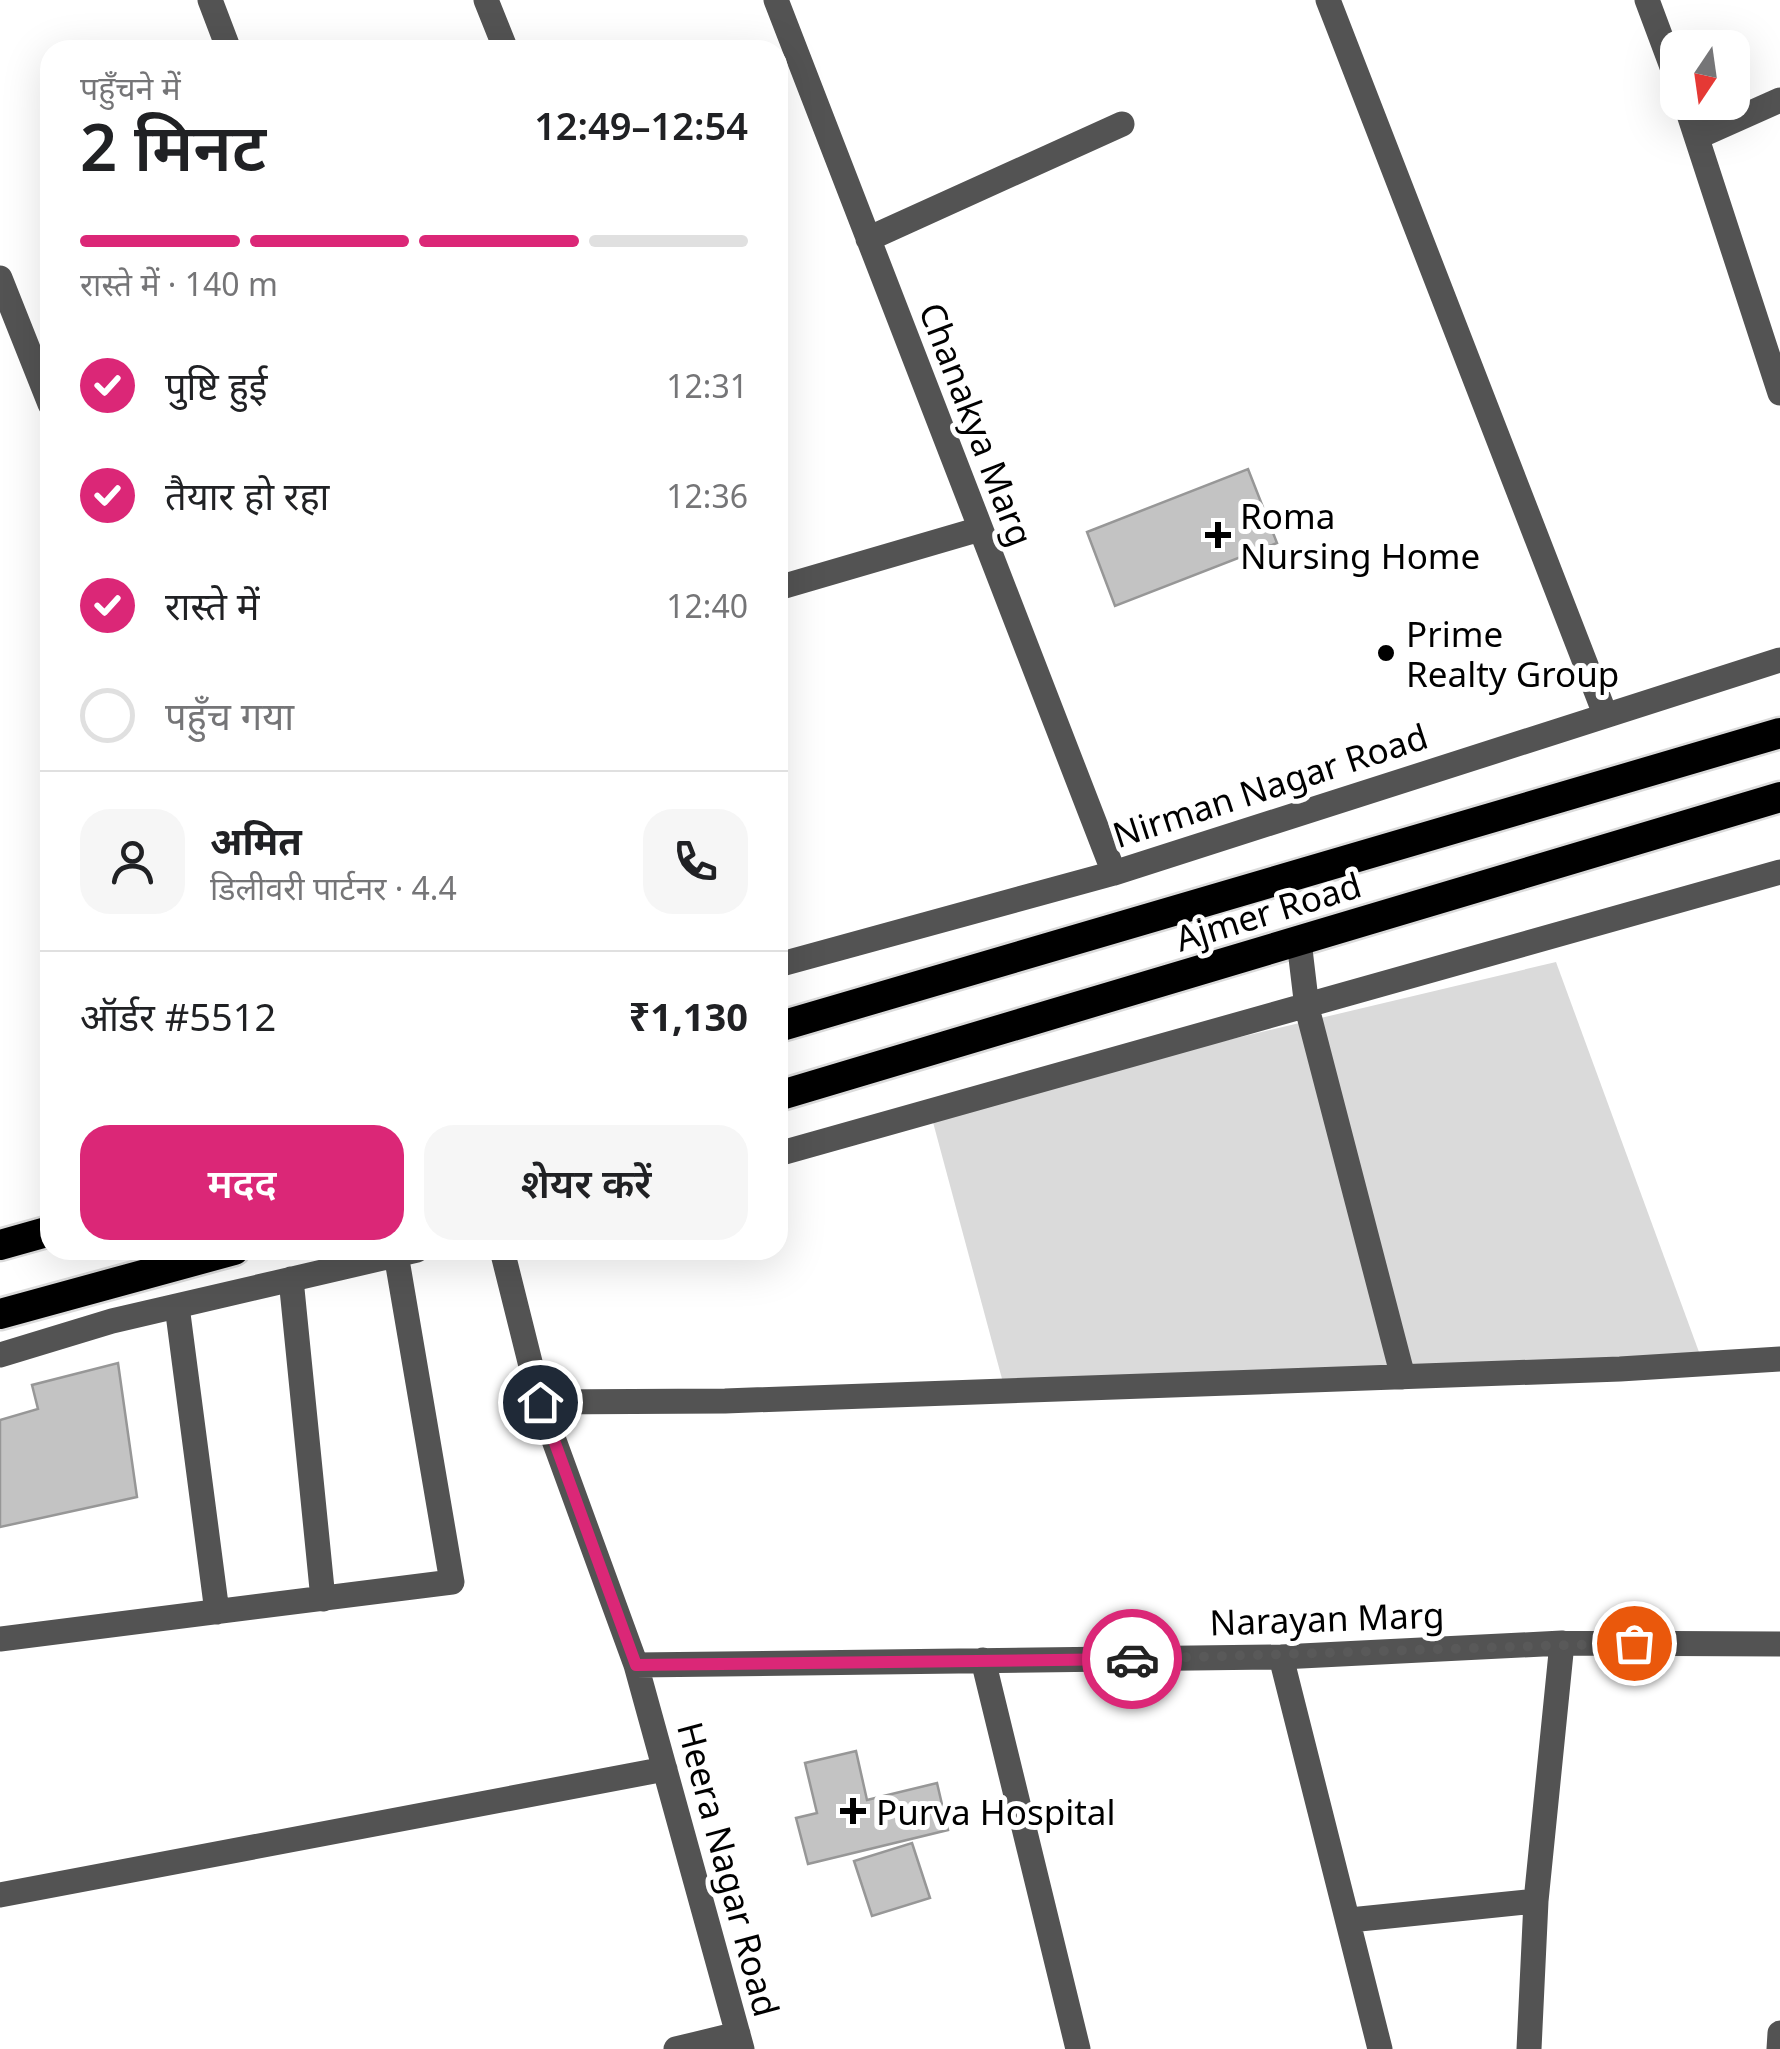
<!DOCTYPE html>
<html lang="hi">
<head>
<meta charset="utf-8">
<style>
  :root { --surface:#fff; --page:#f6f6f6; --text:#202124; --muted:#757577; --line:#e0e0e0; --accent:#db2777 }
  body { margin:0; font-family:"Noto Sans","Noto Sans Devanagari",sans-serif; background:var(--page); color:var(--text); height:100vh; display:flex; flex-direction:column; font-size:38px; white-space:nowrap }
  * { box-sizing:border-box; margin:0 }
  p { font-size:32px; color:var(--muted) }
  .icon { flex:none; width:55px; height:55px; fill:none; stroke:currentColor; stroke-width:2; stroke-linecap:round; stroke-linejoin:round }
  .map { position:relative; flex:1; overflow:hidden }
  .panel { position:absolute; left:40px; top:40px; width:748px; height:1220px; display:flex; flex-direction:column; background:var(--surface); border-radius:30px; box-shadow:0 10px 40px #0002 }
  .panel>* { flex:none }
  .needle { width:65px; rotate:193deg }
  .tools { position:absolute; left:1660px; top:30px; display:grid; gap:20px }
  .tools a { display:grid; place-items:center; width:90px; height:90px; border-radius:20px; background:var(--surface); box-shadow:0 10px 40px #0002; font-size:50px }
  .pin { position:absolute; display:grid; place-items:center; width:85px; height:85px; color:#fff; margin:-42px; border:5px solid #fff; border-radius:50%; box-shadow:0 2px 10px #0007 }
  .courier { position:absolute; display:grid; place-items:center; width:100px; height:100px; margin:-50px; border:8px solid #db2777; border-radius:50%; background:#fff; color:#222; box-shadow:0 2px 12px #0007 }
  .overview em { font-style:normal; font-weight:600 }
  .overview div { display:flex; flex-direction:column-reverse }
  .overview { display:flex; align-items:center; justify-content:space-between; height:170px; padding:0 40px }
  h1 { font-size:65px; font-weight:600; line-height:75px }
  .bar { display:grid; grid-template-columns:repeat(4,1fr); gap:15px 10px; align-content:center; height:120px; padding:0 40px }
  .bar i { height:12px; border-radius:8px; background:var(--line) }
  .bar .selected { background:var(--accent) }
  .bar p { grid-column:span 4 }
  .line { display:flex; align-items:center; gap:25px; padding:0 40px; border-top:2px solid var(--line) }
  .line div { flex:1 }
  .round { display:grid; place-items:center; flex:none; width:105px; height:105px; border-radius:30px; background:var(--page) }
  ol { padding:0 40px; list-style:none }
  li { display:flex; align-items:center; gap:30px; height:110px }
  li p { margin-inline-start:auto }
  li .icon { padding:10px; border-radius:50%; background:var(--accent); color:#fff; stroke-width:4 }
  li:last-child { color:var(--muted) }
  li i { width:55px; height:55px; border:5px solid var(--line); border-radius:50% }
  .primary-button { display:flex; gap:20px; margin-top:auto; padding:20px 40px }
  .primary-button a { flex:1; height:115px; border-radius:30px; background:var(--accent); color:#fff; font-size:40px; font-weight:600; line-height:115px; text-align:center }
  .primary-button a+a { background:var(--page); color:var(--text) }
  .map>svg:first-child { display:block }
</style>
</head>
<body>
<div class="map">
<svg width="1780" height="2049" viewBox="0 0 1780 2049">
  <rect width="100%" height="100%" fill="#fff"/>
  <!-- green -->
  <path fill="#dadada" d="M1556 962 1703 1363 1005 1390 930 1111Z"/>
  <!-- building -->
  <path fill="#c3c3c3" stroke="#979797" stroke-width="2.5" d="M1248 469 1277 543 1115 606 1087 532Z
    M118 1363 137 1497 0 1527V1420L38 1409 32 1385Z
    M856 1751 867 1800 937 1783 948 1830 808 1864 796 1818 817 1813 805 1763Z
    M912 1843 930 1898 872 1916 854 1861Z"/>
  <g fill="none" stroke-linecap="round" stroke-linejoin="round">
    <!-- highway casing -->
    <g stroke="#dbdbdb" stroke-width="35">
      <path id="highway" d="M778 1027 1780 733
        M778 1096 1780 797
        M0 1245 50 1231
        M0 1314 234 1250"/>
    </g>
    <!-- minor -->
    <path stroke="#535353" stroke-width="25" d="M210 0 229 50
      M486 0 506 50
      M776 0 1114 873
      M1328 0 1605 714
      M1647 0 1678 83
      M1685 102 1780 393
      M1697 137 1780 100
      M868 239 1122 124
      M0 278 50 404
      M778 588 980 529
      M1299 941 1307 1008 1403 1377
      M778 965 1114 873 1780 660
      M778 1154 1780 872
      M502 1250 540 1402 636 1665 742 2049
      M291 1279 323 1599
      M177 1306 217 1612
      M0 1355 112 1321 417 1250
      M540 1402 725 1401 1620 1369 1780 1359
      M0 1639 452 1582 396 1254
      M1281 1657 1380 2049
      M983 1660 1078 2049
      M636 1665 1281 1657 1562 1643 1780 1644
      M0 1895 665 1769
      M1350 1920 1536 1901
      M676 2049 738 2034
      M1529 2049 1536 1901 1562 1643
      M1779 2049 1780 2033"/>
    <!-- highway -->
    <use href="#highway" stroke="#000" stroke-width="30"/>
  </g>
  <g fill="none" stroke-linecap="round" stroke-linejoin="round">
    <!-- done -->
    <path stroke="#595959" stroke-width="10" stroke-dasharray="0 18" d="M1132 1659 1634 1643"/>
    <!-- route -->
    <path stroke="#db2777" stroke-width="12" d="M540 1402 636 1665 1132 1659"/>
  </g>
  <!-- markers -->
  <g fill="#000" stroke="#fff" stroke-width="4">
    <path d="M1213 520h10v10h10v10h-10v10h-10v-10h-10v-10h10z"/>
    <circle cx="1386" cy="653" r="10"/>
    <path d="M848 1796h10v10h10v10h-10v10h-10v-10h-10v-10h10z"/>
  </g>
  <g text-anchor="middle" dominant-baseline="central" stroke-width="10" stroke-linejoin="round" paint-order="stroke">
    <!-- street labels -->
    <g font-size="35" fill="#000" stroke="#fff">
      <text transform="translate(977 424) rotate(69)">Chanakya Marg</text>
      <text transform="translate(1270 785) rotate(-18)">Nirman Nagar Road</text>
      <text transform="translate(1268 911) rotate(-17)">Ajmer Road</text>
      <text transform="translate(1327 1618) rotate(-2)">Narayan Marg</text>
      <text transform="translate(729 1869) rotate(75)">Heera Nagar Road</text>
    </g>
    <!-- poi labels -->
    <g font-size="35" fill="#000" stroke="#fff" text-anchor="start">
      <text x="1240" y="515">Roma<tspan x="1240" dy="40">Nursing Home</tspan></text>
      <text x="1406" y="633">Prime<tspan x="1406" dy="40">Realty Group</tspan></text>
      <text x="876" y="1811">Purva Hospital</text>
    </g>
  </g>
</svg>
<div class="tools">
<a><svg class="needle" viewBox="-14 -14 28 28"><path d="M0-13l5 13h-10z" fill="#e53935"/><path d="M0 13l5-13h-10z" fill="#757577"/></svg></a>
</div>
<div class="pin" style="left:1634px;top:1643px;background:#ea580c"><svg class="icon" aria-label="bag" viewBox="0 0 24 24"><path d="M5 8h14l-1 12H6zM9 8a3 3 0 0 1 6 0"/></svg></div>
<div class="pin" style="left:540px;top:1402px;background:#1f2937"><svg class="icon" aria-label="home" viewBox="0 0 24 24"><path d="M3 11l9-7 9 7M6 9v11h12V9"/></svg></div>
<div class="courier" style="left:1132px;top:1659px"><svg class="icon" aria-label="car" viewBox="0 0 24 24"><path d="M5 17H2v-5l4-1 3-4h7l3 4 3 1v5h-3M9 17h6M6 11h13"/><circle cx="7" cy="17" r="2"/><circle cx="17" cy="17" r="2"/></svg></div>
<section class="panel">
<div class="overview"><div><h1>2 मिनट</h1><p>पहुँचने में</p></div><em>12:49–12:54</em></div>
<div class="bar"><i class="selected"></i><i class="selected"></i><i class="selected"></i><i></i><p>रास्ते में · 140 m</p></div>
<ol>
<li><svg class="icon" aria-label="check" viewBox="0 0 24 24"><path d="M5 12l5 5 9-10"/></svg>पुष्टि हुई<p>12:31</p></li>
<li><svg class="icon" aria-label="check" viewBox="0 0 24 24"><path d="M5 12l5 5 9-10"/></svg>तैयार हो रहा<p>12:36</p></li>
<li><svg class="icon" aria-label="check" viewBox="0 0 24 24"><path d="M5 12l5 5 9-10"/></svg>रास्ते में<p>12:40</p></li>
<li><i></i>पहुँच गया</li>
</ol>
<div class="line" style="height:180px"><a class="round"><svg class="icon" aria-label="person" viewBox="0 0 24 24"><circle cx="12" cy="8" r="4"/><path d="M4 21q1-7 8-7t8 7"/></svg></a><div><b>अमित</b><p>डिलीवरी पार्टनर · 4.4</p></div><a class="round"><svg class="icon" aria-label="phone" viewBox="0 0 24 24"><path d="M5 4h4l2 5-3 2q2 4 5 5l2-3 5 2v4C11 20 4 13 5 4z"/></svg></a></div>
<div class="line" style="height:130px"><div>ऑर्डर #5512</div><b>₹1,130</b></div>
<div class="primary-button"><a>मदद</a><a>शेयर करें</a></div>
</section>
</div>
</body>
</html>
